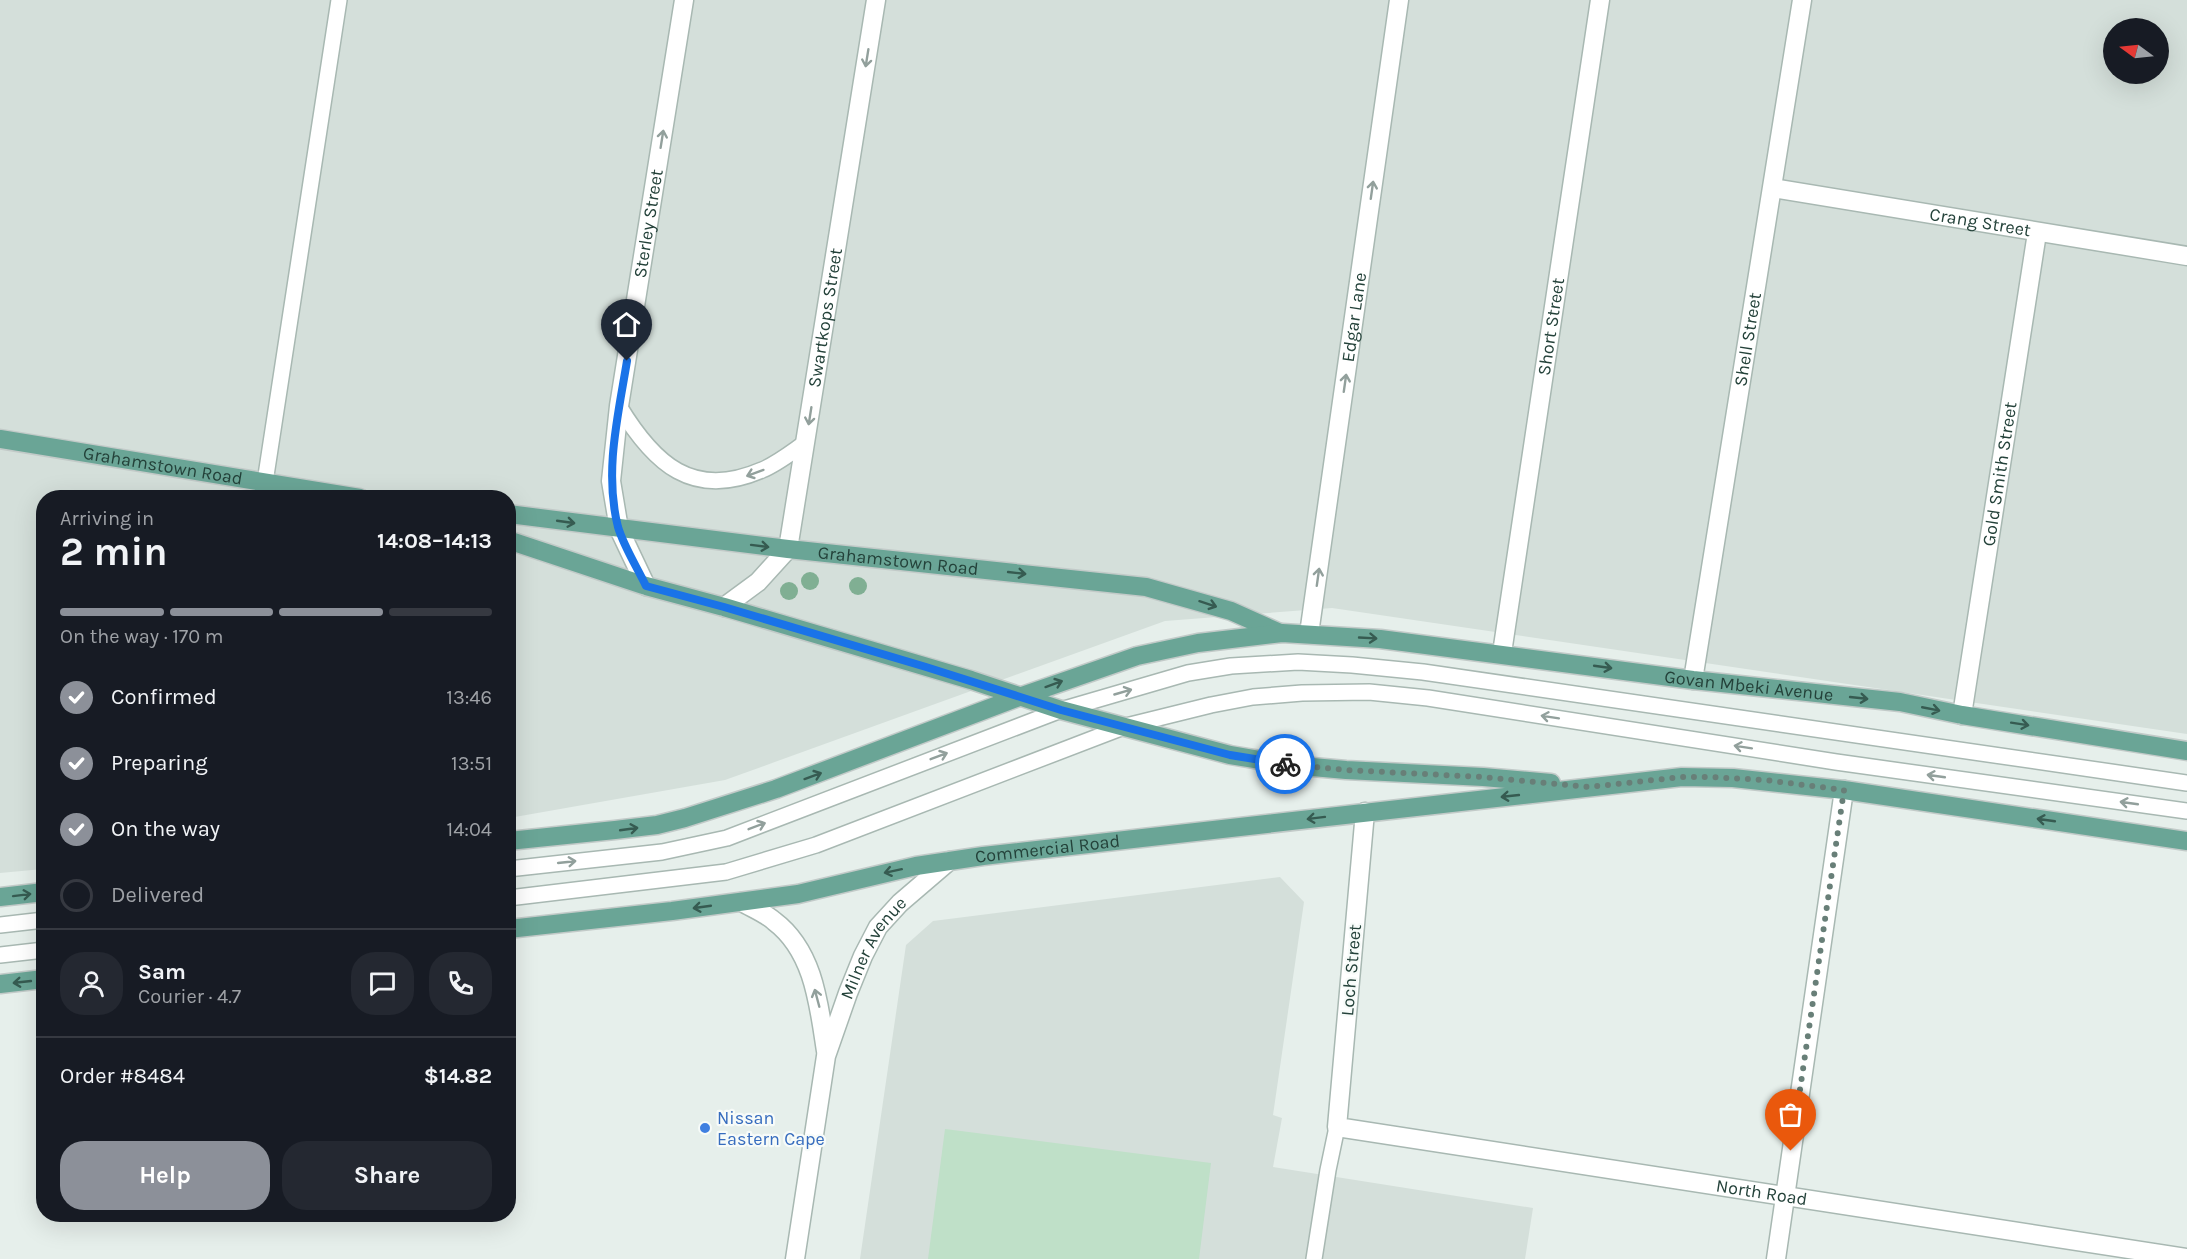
<!DOCTYPE html>
<html lang="en">
<head>
<meta charset="utf-8">
<style>
  :root { --surface:#171b24; --page:#242831; --text:#f1f3f6; --muted:#9ea1a6; --line:#363941; --accent:#8c9099 }
  body { margin:0; font-family:Karla,sans-serif; background:var(--page); color:var(--text); height:100vh; display:flex; flex-direction:column; font-size:22px; white-space:nowrap }
  * { box-sizing:border-box; margin:0 }
  p { font-size:20px; color:var(--muted) }
  .icon { flex:none; width:33px; height:33px; fill:none; stroke:currentColor; stroke-width:2; stroke-linecap:round; stroke-linejoin:round }
  .map { position:relative; flex:1; overflow:hidden }
  .sheet { position:absolute; left:36px; top:490px; width:480px; height:732px; display:flex; flex-direction:column; background:var(--surface); border-radius:24px; box-shadow:0 6px 24px #0002 }
  .sheet>* { flex:none }
  .needle { width:39px; rotate:285deg }
  .buttons { position:absolute; left:2103px; top:18px; display:grid; gap:12px }
  .buttons a { display:grid; place-items:center; width:66px; height:66px; border-radius:50%; background:var(--surface); box-shadow:0 6px 24px #0002; font-size:30px }
  .pin { position:absolute; display:grid; place-items:center; width:51px; height:51px; color:#fff; margin:-62px -26px; border-radius:50% 50% 50% 0; rotate:-45deg; box-shadow:0 0 6px #0007 }
  .pin .icon { rotate:45deg }
  .courier { position:absolute; display:grid; place-items:center; width:60px; height:60px; margin:-30px; border:4px solid #1a73e8; border-radius:50%; background:#fff; color:#222; box-shadow:0 2px 8px #0007 }
  .head em { font-style:normal; font-weight:700 }
  .head div { display:flex; flex-direction:column-reverse }
  .head { display:flex; align-items:center; justify-content:space-between; height:102px; padding:0 24px }
  h1 { font-size:39px; font-weight:700; line-height:45px }
  .bar { display:grid; grid-template-columns:repeat(4,1fr); gap:9px 6px; align-content:center; height:72px; padding:0 24px }
  .bar i { height:8px; border-radius:4px; background:var(--line) }
  .bar .active { background:var(--accent) }
  .bar p { grid-column:span 4 }
  .line { display:flex; align-items:center; gap:15px; padding:0 24px; border-top:2px solid var(--line) }
  .line div { flex:1 }
  .round { display:grid; place-items:center; flex:none; width:63px; height:63px; border-radius:24px; background:var(--page) }
  ol { padding:0 24px; list-style:none }
  li { display:flex; align-items:center; gap:18px; height:66px }
  li p { margin-inline-start:auto }
  li .icon { padding:6px; border-radius:50%; background:var(--accent); color:#fff; stroke-width:4 }
  li:last-child { color:var(--muted) }
  li i { width:33px; height:33px; border:3px solid var(--line); border-radius:50% }
  .action { display:flex; gap:12px; margin-top:auto; padding:12px 24px }
  .action a { flex:1; height:69px; border-radius:24px; background:var(--accent); color:#fff; font-size:24px; font-weight:700; line-height:69px; text-align:center }
  .action a+a { background:var(--page); color:var(--text) }
  .map>svg:first-child { display:block }
</style>
</head>
<body>
<div class="map">
<svg width="2187" height="1259" viewBox="0 0 2187 1259">
  <rect width="100%" height="100%" fill="#e6efeb"/>
  <!-- built -->
  <path fill="#d4dfda" fill-rule="evenodd" d="M0 0H2187V734L1332 608 1165 621 725 780 509 818 508 498H44L43 869 0 873ZM2114 28H2158V74H2114Z
    M1280 877 1304 902 1273 1115 1282 1118 1273 1167 1533 1208 1525 1259H860L906 945 933 921Z"/>
  <!-- green -->
  <path fill="#bfe0c8" d="M945 1129 1211 1163 1199 1259H928Z"/>
  <g fill="none" stroke-linecap="round" stroke-linejoin="round">
    <!-- lane casing -->
    <g stroke="#a8b8b2" stroke-width="18">
      <path id="lane" d="M619 406C654 464 693 500 762 470 777 464 792 452 805 443
        M265 482 339 0
        M508 869 662 852 727 838 1061 710 1188 673 1231 666 1298 662 1352 665 1423 672 2187 783
        M508 898 726 872 816 845 1126 726 1211 705 1253 697 1302 693 1369 692 1428 698 1836 762 2187 811
        M0 925 44 920
        M0 955 44 950
        M1314 1259 1328 1170 1337 1127"/>
    </g>
    <!-- street casing -->
    <g stroke="#a8b8b2" stroke-width="21">
      <g id="street">
        <path id="s1" d="M1773 188 2187 256"/>
        <path id="s2" d="M646 586 619 529 611 481 619 406 684 0"/>
        <path id="s3" d="M724 607 758 582 788 549 876 0"/>
        <path id="s4" d="M1309 634 1399 0"/>
        <path id="s5" d="M1502 653 1600 0"/>
        <path id="s6" d="M1693 680 1802 0"/>
        <path id="s7" d="M1962 715 2037 233"/>
        <path id="s8" d="M1365 812 1337 1127 2187 1258"/>
        <path d="M742 902C752 908 765 913 774 921 814 951 819 1005 826 1051"/>
        <path id="s9" d="M795 1259 826 1056 848 993 863 956 878 927 900 903 949 861"/>
        <path d="M1776 1259 1844 790"/>
      </g>
    </g>
    <!-- primary casing -->
    <g stroke="#c2cac8" stroke-width="21">
      <g id="primary">
        <path id="s10" d="M0 439 360 498"/>
        <path id="s11" d="M508 514 788 549 1146 587 1231 611 1280 633"/>
        <path d="M508 540 646 586 724 607 971 680 1061 710 1230 755 1290 765 1346 770 1483 777 1551 783"/>
        <path id="s12" d="M508 841 615 830 657 825 685 818 776 789 1019 697 1137 656 1198 643 1282 633 1380 639 1693 680 1900 702 1962 715 2187 751"/>
        <path d="M0 897 44 892"/>
        <path id="s13" d="M508 929 672 911 798 894 916 866 983 856 1682 777 1733 778 1844 790 2187 841"/>
        <path d="M0 984 44 979"/>
      </g>
    </g>
    <!-- lane -->
    <use href="#lane" stroke="#fff" stroke-width="15"/>
    <!-- street -->
    <use href="#street" stroke="#fff" stroke-width="18"/>
    <!-- primary -->
    <use href="#primary" stroke="#6aa596" stroke-width="18"/>
  </g>
  <!-- trees -->
  <g fill="#80af93">
    <circle cx="810" cy="581" r="9"/>
    <circle cx="858" cy="586" r="9"/>
    <circle cx="789" cy="591" r="9"/>
  </g>
  <!-- one-way arrows -->
  <defs><path id="oneway-shaft" d="M-6 0H5M1.5-3L5.5 0L1.5 3" fill="none" stroke-width="1.6" stroke-linecap="round" stroke-linejoin="round" transform="scale(1.5)"/></defs>
  <g stroke="#92a09c">
    <use href="#oneway-shaft" transform="translate(867 58) rotate(99)"/>
    <use href="#oneway-shaft" transform="translate(662 139) rotate(-81)"/>
    <use href="#oneway-shaft" transform="translate(1372 190) rotate(-82)"/>
    <use href="#oneway-shaft" transform="translate(1345 383) rotate(-82)"/>
    <use href="#oneway-shaft" transform="translate(810 416) rotate(99)"/>
    <use href="#oneway-shaft" transform="translate(755 473) rotate(160)"/>
    <use href="#oneway-shaft" transform="translate(1318 577) rotate(-82)"/>
    <use href="#oneway-shaft" transform="translate(1123 692) rotate(-16)"/>
    <use href="#oneway-shaft" transform="translate(1550 717) rotate(-171)"/>
    <use href="#oneway-shaft" transform="translate(1743 747) rotate(-171)"/>
    <use href="#oneway-shaft" transform="translate(939 756) rotate(-21)"/>
    <use href="#oneway-shaft" transform="translate(1936 776) rotate(-172)"/>
    <use href="#oneway-shaft" transform="translate(2129 803) rotate(-172)"/>
    <use href="#oneway-shaft" transform="translate(757 826) rotate(-21)"/>
    <use href="#oneway-shaft" transform="translate(567 862) rotate(-6)"/>
    <use href="#oneway-shaft" transform="translate(817 998) rotate(-105)"/>
  </g>
  <g stroke="#365b51">
    <use href="#oneway-shaft" transform="translate(566 522) rotate(8)"/>
    <use href="#oneway-shaft" transform="translate(760 546) rotate(7)"/>
    <use href="#oneway-shaft" transform="translate(1017 573) rotate(6)"/>
    <use href="#oneway-shaft" transform="translate(1208 604) rotate(18)"/>
    <use href="#oneway-shaft" transform="translate(1368 638) rotate(3)"/>
    <use href="#oneway-shaft" transform="translate(1603 667) rotate(8)"/>
    <use href="#oneway-shaft" transform="translate(1054 684) rotate(-20)"/>
    <use href="#oneway-shaft" transform="translate(1859 698) rotate(6)"/>
    <use href="#oneway-shaft" transform="translate(1931 709) rotate(11)"/>
    <use href="#oneway-shaft" transform="translate(2020 724) rotate(9)"/>
    <use href="#oneway-shaft" transform="translate(813 776) rotate(-20)"/>
    <use href="#oneway-shaft" transform="translate(1510 796) rotate(174)"/>
    <use href="#oneway-shaft" transform="translate(1316 818) rotate(173)"/>
    <use href="#oneway-shaft" transform="translate(2046 820) rotate(-172)"/>
    <use href="#oneway-shaft" transform="translate(629 829) rotate(-8)"/>
    <use href="#oneway-shaft" transform="translate(893 871) rotate(168)"/>
    <use href="#oneway-shaft" transform="translate(22 895) rotate(-7)"/>
    <use href="#oneway-shaft" transform="translate(702 907) rotate(172)"/>
    <use href="#oneway-shaft" transform="translate(22 982) rotate(174)"/>
  </g>
  <g fill="none" stroke-linecap="round" stroke-linejoin="round">
    <!-- done -->
    <path stroke="#687f78" stroke-width="6" stroke-dasharray="0 10.8" d="M1285 764 1346 770 1483 777 1589 787 1682 777H1710L1765 780 1844 790 1791 1151"/>
    <!-- route -->
    <path stroke="#1a73e8" stroke-width="8" d="M627 361C618 416 604 472 618 527 624 547 637 567 646 586L724 607 926 667 1061 710 1230 755 1285 764"/>
  </g>
  <!-- markers -->
  <circle fill="#3f7fe0" stroke="#f7fbf9" stroke-width="2" cx="705" cy="1128" r="6"/>
  <g text-anchor="middle" dominant-baseline="central" stroke-width="4.5" stroke-linejoin="round" paint-order="stroke">
    <!-- street labels -->
    <g font-size="18" fill="#24423a" stroke="#f7fbf9">
      <text stroke="none"><textPath href="#s1" startOffset="210">Crang Street</textPath></text>
      <text stroke="none"><textPath href="#s2" startOffset="372">Sterley Street</textPath></text>
      <text stroke="none"><textPath href="#s3" startOffset="321">Swartkops Street</textPath></text>
      <text stroke="none"><textPath href="#s4" startOffset="320">Edgar Lane</textPath></text>
      <text stroke="none"><textPath href="#s5" startOffset="330">Short Street</textPath></text>
      <text stroke="none"><textPath href="#s6" startOffset="345">Shell Street</textPath></text>
      <text stroke="none"><textPath href="#s10" startOffset="165">Grahamstown Road</textPath></text>
      <text stroke="none"><textPath href="#s7" startOffset="244">Gold Smith Street</textPath></text>
      <text stroke="none"><textPath href="#s11" startOffset="393">Grahamstown Road</textPath></text>
      <text stroke="none"><textPath href="#s12" startOffset="1276">Govan Mbeki Avenue</textPath></text>
      <text stroke="none"><textPath href="#s13" startOffset="546">Commercial Road</textPath></text>
      <text stroke="none"><textPath href="#s9" startOffset="324">Milner Avenue</textPath></text>
      <text transform="translate(1351 970) rotate(-85)">Loch Street</text>
      <text stroke="none"><textPath href="#s8" startOffset="746">North Road</textPath></text>
    </g>
    <!-- shop labels -->
    <g font-size="18" fill="#366cbe" stroke="#f7fbf9" text-anchor="start">
      <text x="717" y="1118">Nissan<tspan x="717" dy="21">Eastern Cape</tspan></text>
    </g>
  </g>
</svg>
<div class="buttons">
<a><svg class="needle" viewBox="-14 -14 28 28"><path d="M0-13l5 13h-10z" fill="#e53935"/><path d="M0 13l5-13h-10z" fill="#9ea1a6"/></svg></a>
</div>
<div class="pin" style="left:1791px;top:1151px;background:#ea580c"><svg class="icon" aria-label="bag" viewBox="0 0 24 24"><path d="M5 8h14l-1 12H6zM9 8a3 3 0 0 1 6 0"/></svg></div>
<div class="pin" style="left:627px;top:361px;background:#1f2937"><svg class="icon" aria-label="home" viewBox="0 0 24 24"><path d="M3 11l9-7 9 7M6 9v11h12V9"/></svg></div>
<div class="courier" style="left:1285px;top:764px"><svg class="icon" aria-label="bike" viewBox="0 0 24 24"><circle cx="6" cy="16" r="4"/><circle cx="18" cy="16" r="4"/><path d="M6 16l4-8h5l3 8M10 8l3 8H6M13 5h3"/></svg></div>
<section class="sheet">
<div class="head"><div><h1>2 min</h1><p>Arriving in</p></div><em>14:08–14:13</em></div>
<div class="bar"><i class="active"></i><i class="active"></i><i class="active"></i><i></i><p>On the way · 170 m</p></div>
<ol>
<li><svg class="icon" aria-label="check" viewBox="0 0 24 24"><path d="M5 12l5 5 9-10"/></svg>Confirmed<p>13:46</p></li>
<li><svg class="icon" aria-label="check" viewBox="0 0 24 24"><path d="M5 12l5 5 9-10"/></svg>Preparing<p>13:51</p></li>
<li><svg class="icon" aria-label="check" viewBox="0 0 24 24"><path d="M5 12l5 5 9-10"/></svg>On the way<p>14:04</p></li>
<li><i></i>Delivered</li>
</ol>
<div class="line" style="height:108px"><a class="round"><svg class="icon" aria-label="person" viewBox="0 0 24 24"><circle cx="12" cy="8" r="4"/><path d="M4 21q1-7 8-7t8 7"/></svg></a><div><b>Sam</b><p>Courier · 4.7</p></div><a class="round"><svg class="icon" aria-label="chat" viewBox="0 0 24 24"><path d="M4 5h16v11H9l-5 4z"/></svg></a><a class="round"><svg class="icon" aria-label="phone" viewBox="0 0 24 24"><path d="M5 4h4l2 5-3 2q2 4 5 5l2-3 5 2v4C11 20 4 13 5 4z"/></svg></a></div>
<div class="line" style="height:78px"><div>Order #8484</div><b>$14.82</b></div>
<div class="action"><a>Help</a><a>Share</a></div>
</section>
</div>
</body>
</html>
